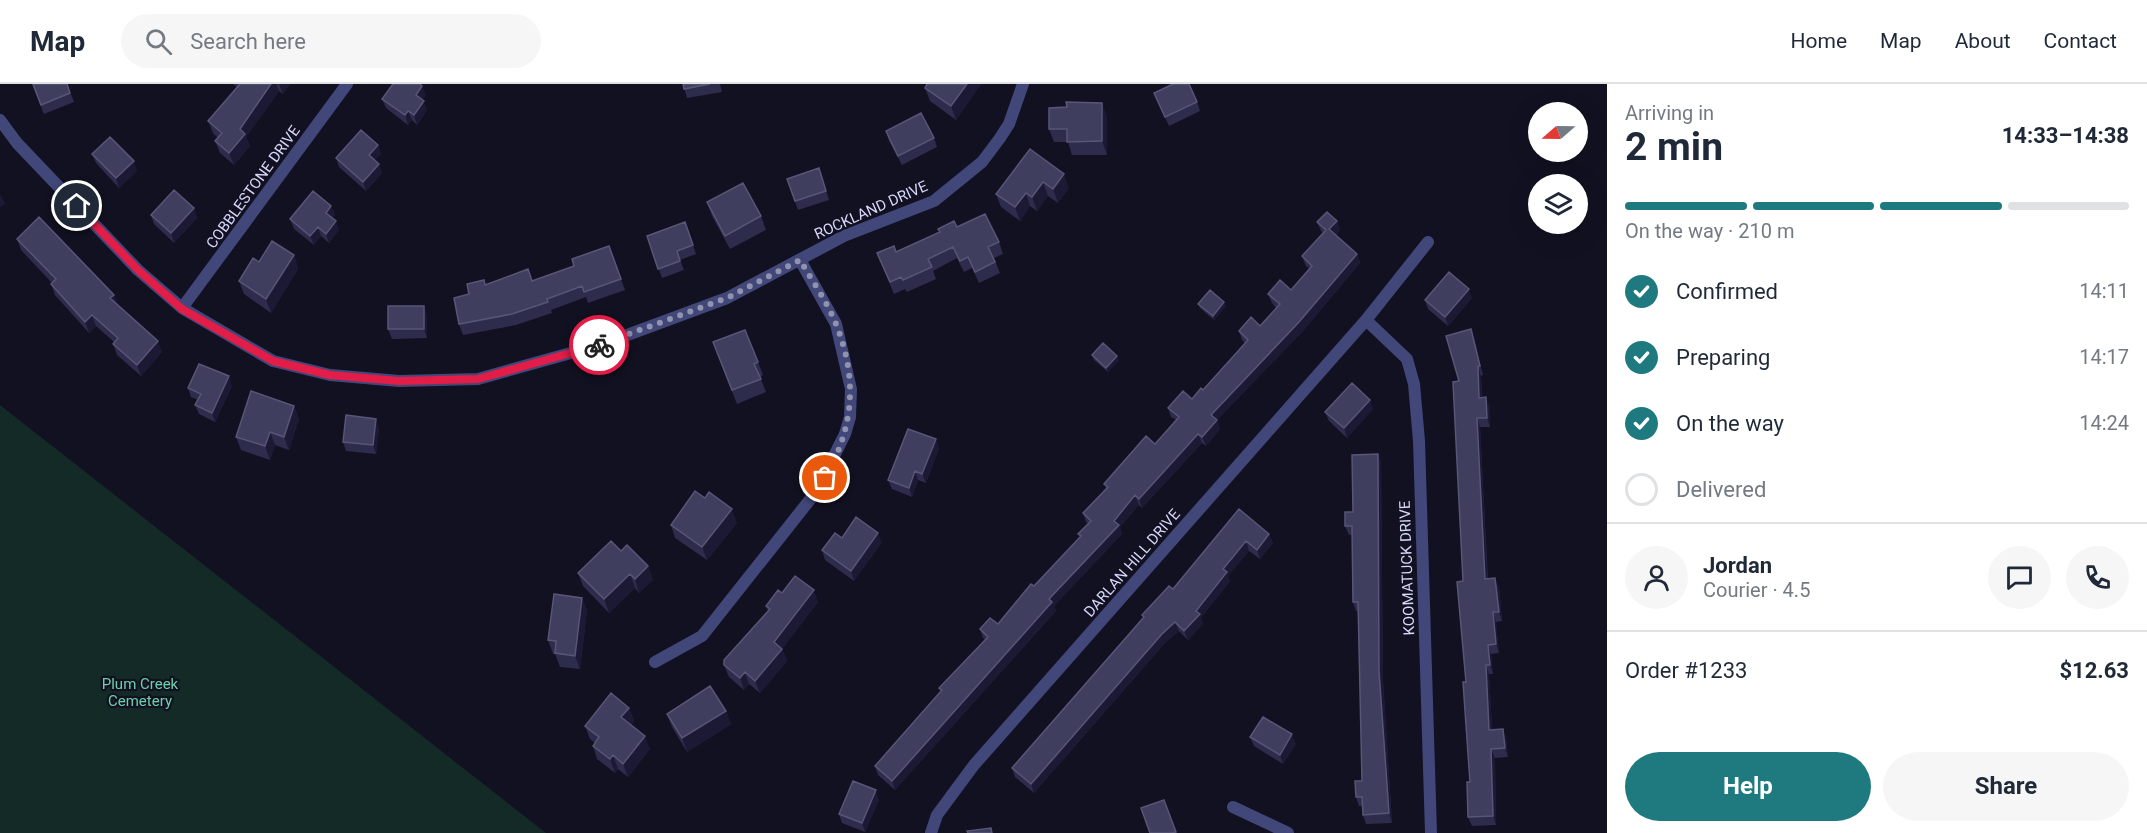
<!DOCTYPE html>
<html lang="en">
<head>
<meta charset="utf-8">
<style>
  :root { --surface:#fff; --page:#f6f6f7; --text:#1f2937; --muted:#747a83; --line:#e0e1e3; --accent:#1f7a7f }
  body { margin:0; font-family:Roboto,sans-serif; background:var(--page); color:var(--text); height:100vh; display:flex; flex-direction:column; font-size:22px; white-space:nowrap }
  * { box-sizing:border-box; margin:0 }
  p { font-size:20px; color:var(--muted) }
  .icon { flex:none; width:33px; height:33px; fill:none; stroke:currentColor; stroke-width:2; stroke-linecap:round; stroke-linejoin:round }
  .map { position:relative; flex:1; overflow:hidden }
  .side { display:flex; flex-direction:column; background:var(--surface); width:540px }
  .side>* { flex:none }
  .needle { width:39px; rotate:250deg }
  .tools { position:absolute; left:1528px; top:18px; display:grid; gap:12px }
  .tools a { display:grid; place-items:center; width:60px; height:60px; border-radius:50%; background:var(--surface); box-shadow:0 6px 24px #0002; font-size:30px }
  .pin { position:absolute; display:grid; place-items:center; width:51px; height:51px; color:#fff; margin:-26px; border:3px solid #fff; border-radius:50%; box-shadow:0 2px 6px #0007 }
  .courier { position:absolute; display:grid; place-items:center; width:60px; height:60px; margin:-30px; border:4px solid #e11d48; border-radius:50%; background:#fff; color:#222; box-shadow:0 2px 8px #0007 }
  .overview em { font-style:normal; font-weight:700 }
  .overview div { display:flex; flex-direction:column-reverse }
  .overview { display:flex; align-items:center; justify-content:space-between; height:102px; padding:0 18px }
  h1 { font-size:39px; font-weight:700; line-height:45px }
  .bar { display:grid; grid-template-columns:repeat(4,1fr); gap:9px 6px; align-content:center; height:72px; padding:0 18px }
  .bar i { height:8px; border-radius:4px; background:var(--line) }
  .bar .selected { background:var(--accent) }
  .bar p { grid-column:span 4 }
  .line { display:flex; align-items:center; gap:15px; padding:0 18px; border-top:2px solid var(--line) }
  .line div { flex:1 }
  .round { display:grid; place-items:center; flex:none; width:63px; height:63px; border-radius:32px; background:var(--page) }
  ol { padding:0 18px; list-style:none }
  li { display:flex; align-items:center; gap:18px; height:66px }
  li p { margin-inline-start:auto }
  li .icon { padding:6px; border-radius:50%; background:var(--accent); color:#fff; stroke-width:4 }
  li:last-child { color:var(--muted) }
  li i { width:33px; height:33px; border:3px solid var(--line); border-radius:50% }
  .cta { display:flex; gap:12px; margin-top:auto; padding:12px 18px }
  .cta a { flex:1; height:69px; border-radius:36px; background:var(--accent); color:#fff; font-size:24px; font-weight:700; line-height:69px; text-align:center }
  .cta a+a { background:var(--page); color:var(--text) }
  header { display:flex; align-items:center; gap:36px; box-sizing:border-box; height:84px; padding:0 30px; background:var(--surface); border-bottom:2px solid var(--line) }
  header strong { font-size:28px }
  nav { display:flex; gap:33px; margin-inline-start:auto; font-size:21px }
  .search { width:420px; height:54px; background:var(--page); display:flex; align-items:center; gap:15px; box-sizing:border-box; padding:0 21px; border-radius:33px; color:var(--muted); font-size:22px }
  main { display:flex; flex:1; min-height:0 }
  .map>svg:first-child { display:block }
</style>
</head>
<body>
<header>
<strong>Map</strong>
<div class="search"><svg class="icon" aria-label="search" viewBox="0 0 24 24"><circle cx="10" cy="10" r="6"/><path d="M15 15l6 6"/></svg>Search here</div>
<nav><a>Home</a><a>Map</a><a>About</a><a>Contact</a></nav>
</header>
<main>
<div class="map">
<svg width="1607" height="749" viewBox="0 0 1607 749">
  <rect width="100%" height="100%" fill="#111121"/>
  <!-- green -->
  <path fill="#142a26" d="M0 321 546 749H0Z"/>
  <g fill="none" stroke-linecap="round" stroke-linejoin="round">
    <!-- street -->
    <path stroke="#42477a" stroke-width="12" d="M0 36 17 59 138 186 182 224 273 277 330 291 399 297 478 295 603 260 727 214 844 152 934 117 982 78 1000 54 1009 40 1023 0
      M182 224 347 0
      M1366 236 1407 275 1414 300 1419 357 1431 749
      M655 578 702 552 816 408 845 350 850 333 851 305 836 240 800 176
      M1233 723 1288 749
      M931 749 937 731 974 681 1366 236 1428 158"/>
  </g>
  <!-- wall -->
  <path fill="#2e2c4c" d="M32 0H67L74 18 44 30Z
    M233 0H290L283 10 279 7 246 53 250 62 234 81 220 69 215 57 218 54 213 49 208 37 237 3Z
    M683 0H720L722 8 687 14Z
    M927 0H981L956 36 930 17 925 4Z
    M1154 9 1197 18 1200 27 1169 42Z
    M426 11 422 16 427 26 417 41 412 36 408 41 386 24 382 15Z
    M1107 32V71H1072L1068 58H1054L1049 45Z
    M886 47 934 54 937 63 902 81 889 57Z
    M378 61 381 70 375 76 382 89 366 107 339 83 336 74Z
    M1030 65 1069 104 1058 119 1048 112 1037 127 1030 122 1020 137 1001 123 996 110Z
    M92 70 137 87 119 104 96 79Z
    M819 84 829 116 798 126 787 95Z
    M707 118 761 132 766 146 730 165 712 132Z
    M331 122 335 131 332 134 339 146 329 159 321 152 314 161 294 145 290 135Z
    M194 124 197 134 174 159 154 140 151 131Z
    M1337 137 1340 146 1336 151 1357 170 1360 179 1303 247 1217 336 1220 345 1206 362 1202 359 1142 424 1139 421 1120 443 1122 450 1054 522 1056 527 895 706 878 691 875 682 940 608 939 604 985 556 983 554 980 545 998 540 1080 453 1078 450 1088 440 1086 438 1083 429 1106 405 1104 400 1155 360 1176 336 1171 333 1168 324 1192 315 1203 306 1245 259 1242 256 1239 247 1260 242 1276 224 1272 219 1268 210 1291 206 1310 185 1306 182 1302 172 1323 149 1321 147 1317 138Z
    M685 138 696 170 680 176 684 186 662 194 647 152Z
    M957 143 999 158 1003 170 994 174 1000 189 979 199 972 184 964 188 957 174 933 187 936 195 907 208 905 205 894 210 877 169 896 168Z
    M17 155 114 211 117 220 162 268 141 292 117 271 113 260 114 258 96 242 89 249 55 211 51 200 52 199 21 166Z
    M609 162 625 206 588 219 586 213 551 226 552 229 516 241 463 251 459 240 469 210 484 196 485 201 533 197 574 182Z
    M294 171 298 185 271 229 244 210 239 197 259 178Z
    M1472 214 1448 242 1428 225 1425 216Z
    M1198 220 1226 222 1214 236 1200 224Z
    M427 231V254L392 255 388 245Z
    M1474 254 1483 291 1481 292 1482 314 1490 323V343H1480L1488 495 1499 503 1502 537 1496 538 1499 569 1491 570 1493 590H1489L1492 646 1506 654 1508 673 1495 674 1496 741 1472 742 1468 733 1470 698 1463 497 1459 297Z
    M1092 271 1119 276 1108 288 1094 276Z
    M718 272 758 278 763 291 760 293 766 308 737 320Z
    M232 302 215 338 199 330 195 321 198 316 191 313 188 304Z
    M294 322 299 335 289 366 275 361 270 376 241 366 236 353Z
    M1373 325 1347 354 1329 337 1325 328Z
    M379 344 376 370 346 367 343 358Z
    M939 364 926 399 918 396 912 413 892 405 888 396Z
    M1378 370 1381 379 1383 596 1392 739 1366 740 1363 731 1362 722H1359L1356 713 1362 697 1358 527H1356L1353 518 1352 451H1349L1345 442 1353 428Z
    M1239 425 1269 450 1273 459 1260 475 1249 467 1228 492 1230 497 1201 534 1203 540 1188 556 1179 547 1165 559 1034 709 1015 693 1012 684 1143 534 1142 531 1173 505Z
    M737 439 707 476 675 454 671 441Z
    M842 454 882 458 854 497 825 476 822 466Z
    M648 482 653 496 639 509 635 504 609 529 583 502 578 489Z
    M782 509 818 518 782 565 787 577 760 609 749 600 744 606 729 593 724 581 768 527 766 522Z
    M582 514 587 527 580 585 560 583 555 570H553L548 556Z
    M629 624 634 637 631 641 650 665 628 693 618 685 615 689 597 675 593 662 595 659 590 655 585 642Z
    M726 627 731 640 687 668 672 643 667 630Z
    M1250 653 1296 660 1283 680 1254 662Z
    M879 716 865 748 842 739 839 730Z"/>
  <!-- shaded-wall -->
  <path fill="#1b1933" d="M271 0H276L279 7 246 53 250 62 234 81 229 69 240 45Z
    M279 0H290L283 10Z
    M967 0H981L956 36 951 22Z
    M422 2 426 11 419 20 416 11Z
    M424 17 427 26 417 41 414 31Z
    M1102 19 1107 32V71L1102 57Z
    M408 27 412 36 408 41 405 31Z
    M378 61 381 70 372 80 369 71Z
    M134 77 137 87 119 104 116 94Z
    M379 80 382 89 366 107 363 98Z
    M1064 90 1069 104 1058 119 1053 105Z
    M1043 98 1048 112 1037 127 1032 113Z
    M1026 109 1030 122 1020 137 1015 123Z
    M1 111 5 120 0 124V112Z
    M331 122 335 131 329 138 326 129Z
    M194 124 197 134 174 159 171 149Z
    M336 137 339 146 329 159 326 150Z
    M1337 137 1340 146 1333 154 1329 145Z
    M318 143 321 152 314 161 310 152Z
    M1357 170 1360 179 1303 247 1217 336 1220 345 1206 362 1202 353 1211 331Z
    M294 171 298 185 271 229 266 215Z
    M1469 205 1472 214 1448 242 1445 233Z
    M114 211 118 223 110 214Z
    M1224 218 1226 222 1214 236 1213 232Z
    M424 222 427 231V254L424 245Z
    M92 231 96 242 89 249 85 238Z
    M1471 245 1474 254 1483 291 1480 282Z
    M158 257 162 268 141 292 137 281Z
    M1117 272 1119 276 1108 288 1106 284Z
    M1478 282 1481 292 1482 323 1479 314Z
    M229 292 232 302 215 338 212 329Z
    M1486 313 1490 323V343L1487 334Z
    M1370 316 1373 325 1347 354 1344 344Z
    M294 322 299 335 289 366 284 353Z
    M1477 334 1480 343 1488 504 1485 495Z
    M376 335 379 344 376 370 373 361Z
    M270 348 275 361 270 376 265 362Z
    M1198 350 1202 359 1142 424 1139 415Z
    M936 355 939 364 926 399 922 390Z
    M1378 370 1381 379 1383 596 1392 739 1389 729 1379 587Z
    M915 387 918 396 912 413 909 404Z
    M1135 411 1139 421 1120 443 1122 450 1054 522 1056 527 895 706 892 697Z
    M732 425 737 439 707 476 702 463Z
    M878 449 882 458 854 497 851 487Z
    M1269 450 1273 459 1260 475 1257 466Z
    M1246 457 1249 467 1228 492 1230 497 1201 534 1203 540 1188 556 1184 547 1196 527 1223 485Z
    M648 482 653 496 639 509 635 495Z
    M630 490 635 504 609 529 604 515Z
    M1495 494 1499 503 1502 537 1499 528Z
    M814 506 818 518 782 565 787 577 760 609 755 597 774 558Z
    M582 514 587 527 580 585 575 572Z
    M1493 528 1496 538 1499 569 1496 560Z
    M1175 538 1179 547 1165 559 1034 709 1031 700 1162 550Z
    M1488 561 1491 570 1493 590 1490 581Z
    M1486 581 1489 590 1493 655 1489 646Z
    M745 588 749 600 744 606 740 594Z
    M629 624 634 637 626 647 621 633Z
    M726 627 731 640 687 668 682 654Z
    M1503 645 1506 654 1508 673 1505 664Z
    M1292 650 1296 660 1283 680 1280 671Z
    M645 652 650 665 628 693 623 680Z
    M1491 665 1495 674 1496 741 1493 732Z
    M613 671 618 685 615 689 610 675Z
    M876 706 879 716 865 748 862 739Z"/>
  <!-- building -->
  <path fill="#403e5f" stroke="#575677" stroke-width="1.5" d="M33 0H67L70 9 41 21Z
    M240 0H271L240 45 245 50 229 69 215 57 222 49 208 37Z
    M393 0H420L422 2 416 11 424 17 414 31 408 27 405 31 382 15Z
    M683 0H710L684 5Z
    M927 0H967L951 22 925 4Z
    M1173 0H1189L1197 18 1165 33 1154 9Z
    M1066 18 1102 19V57L1067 58V45H1049V24L1067 23Z
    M921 29 934 54 898 72 886 47Z
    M361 46 378 61 369 71 379 80 363 98 336 74Z
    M110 53 134 77 116 94 92 70Z
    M1030 65 1064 90 1053 105 1043 98 1032 113 1026 109 1015 123 996 110Z
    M819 84 826 107 795 117 787 95Z
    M743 99 761 132 725 152 707 118Z
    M174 106 194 124 171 149 151 131Z
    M313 107 331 122 326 129 336 137 326 150 318 143 310 152 290 135Z
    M1327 128 1337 137 1329 145 1357 170 1299 238 1211 331 1217 336 1202 353 1198 350 1139 415 1135 411 1114 437 1119 441 1049 515 1052 518 892 697 875 682 942 606 939 604 988 553 980 545 990 534 998 540 1031 500 1034 502 1081 452 1078 450 1091 437 1083 429 1108 403 1104 400 1146 352 1155 360 1179 333 1168 324 1183 307 1192 315 1201 304 1203 306 1248 256 1239 247 1251 233 1260 242 1280 220 1268 210 1280 196 1291 206 1312 182 1302 172 1326 146 1317 138Z
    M985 130 999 158 988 163 995 178 975 188 968 173 960 177 953 163 928 175 932 183 903 196 901 193 890 198 877 169 894 162 896 168 940 148 938 145 954 137 957 143Z
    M39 133 114 211 110 214 158 257 137 281 113 260 118 254 92 231 85 238 51 200 56 195 17 155Z
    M685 138 693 161 677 167 680 177 658 185 647 152Z
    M272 157 294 171 266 215 239 197 253 174 259 178Z
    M609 162 621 195 584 208 582 202 547 215 548 218 512 230 459 240 454 214 469 210 467 200 484 196 485 201 528 185 532 197 574 182 572 175Z
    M1449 188 1469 205 1445 233 1425 216Z
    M1210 206 1224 218 1213 232 1198 220Z
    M388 222H424V245H388Z
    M1471 245 1480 282H1478L1479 314 1486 313 1487 334H1477L1485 495 1495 494 1499 528H1493L1496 560 1488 561 1490 581H1486L1489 646 1503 645 1505 664 1491 665 1493 732 1468 733 1467 698H1470L1463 598H1466L1457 498 1463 497 1453 298 1459 297 1446 252Z
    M745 246 758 278 754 280 761 295 732 306 713 258Z
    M1103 259 1117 272 1106 284 1092 271Z
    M199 280 229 292 212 329 195 321 201 310 188 304Z
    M1352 299 1370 316 1344 344 1325 328Z
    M251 307 294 322 284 353 270 348 265 362 236 353Z
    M346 331 376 335 373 361 343 358Z
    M908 345 936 355 922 390 915 387 909 404 888 396Z
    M1378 370 1379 587 1389 729 1363 731 1362 713H1356L1355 697H1362L1358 518H1353L1352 442H1345V428H1353L1352 371Z
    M695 407 705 414 709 408 732 425 702 463 671 441Z
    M1239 425 1269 450 1257 466 1246 457 1223 485 1227 488 1196 527 1200 530 1184 547 1175 538 1162 550 1031 700 1012 684 1144 533 1142 531 1169 502 1173 505Z
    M856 433 878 449 851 487 822 466 835 449 842 454Z
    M611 457 621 467 627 461 648 482 635 495 630 490 604 515 578 489Z
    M795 492 814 506 774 558 782 565 755 597 745 588 740 594 724 581V576L770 525 766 522 778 506 782 509Z
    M554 510 582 514 575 572 555 569 556 557 548 556Z
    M710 602 726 627 682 654 667 630Z
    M611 609 629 624 621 633 645 652 623 680 613 671 610 675 593 662 599 653 585 642Z
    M1263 633 1292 650 1280 671 1250 653Z
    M853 697 876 706 862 739 839 730Z
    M1164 716 1176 748 1172 749H1150L1141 724Z
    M991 744 992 749H968L967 747Z"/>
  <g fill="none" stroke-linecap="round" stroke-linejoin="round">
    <!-- done -->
    <path stroke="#9192ad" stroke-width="6" stroke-dasharray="0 10.8" d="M599 261 727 214 800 176C812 196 827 218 836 240 858 295 854 343 825 394"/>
    <!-- route -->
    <path stroke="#e11d48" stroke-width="8" d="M77 122 138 186 182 225 273 277 330 291 399 297 478 295 599 261"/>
  </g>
  <g text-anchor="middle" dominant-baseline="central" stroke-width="4.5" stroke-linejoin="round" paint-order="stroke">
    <!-- street labels -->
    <g font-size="15" fill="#d6d7f9" stroke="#111121">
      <text transform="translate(253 103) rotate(-54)">COBBLESTONE DRIVE</text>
      <text transform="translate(871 126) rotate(-24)">ROCKLAND DRIVE</text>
      <text transform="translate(1132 479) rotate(-49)">DARLAN HILL DRIVE</text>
      <text transform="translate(1407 484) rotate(-92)">KOOMATUCK DRIVE</text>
    </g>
    <!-- park labels -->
    <g font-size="15" fill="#6cd0aa" stroke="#111121">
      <text x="140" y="600">Plum Creek<tspan x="140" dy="17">Cemetery</tspan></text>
    </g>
  </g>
</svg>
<div class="tools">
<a><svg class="needle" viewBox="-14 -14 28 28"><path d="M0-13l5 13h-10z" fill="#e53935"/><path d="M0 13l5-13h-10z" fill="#747a83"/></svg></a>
<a><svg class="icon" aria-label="layers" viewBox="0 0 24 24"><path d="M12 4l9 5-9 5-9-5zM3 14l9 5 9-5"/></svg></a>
</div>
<div class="pin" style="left:825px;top:394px;background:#ea580c"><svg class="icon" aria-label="bag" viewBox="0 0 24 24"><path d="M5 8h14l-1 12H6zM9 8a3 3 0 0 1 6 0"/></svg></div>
<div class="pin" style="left:77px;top:122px;background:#1f2937"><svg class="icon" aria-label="home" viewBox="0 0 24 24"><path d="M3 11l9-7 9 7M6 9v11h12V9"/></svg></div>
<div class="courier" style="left:599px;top:261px"><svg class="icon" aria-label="bike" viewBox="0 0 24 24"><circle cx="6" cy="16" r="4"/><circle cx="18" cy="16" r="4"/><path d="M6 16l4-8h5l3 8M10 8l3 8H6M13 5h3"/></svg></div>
</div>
<section class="side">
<div class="overview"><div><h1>2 min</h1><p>Arriving in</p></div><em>14:33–14:38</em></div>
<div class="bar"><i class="selected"></i><i class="selected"></i><i class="selected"></i><i></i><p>On the way · 210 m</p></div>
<ol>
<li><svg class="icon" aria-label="check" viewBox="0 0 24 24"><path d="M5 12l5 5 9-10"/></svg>Confirmed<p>14:11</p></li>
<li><svg class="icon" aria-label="check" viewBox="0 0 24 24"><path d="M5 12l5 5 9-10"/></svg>Preparing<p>14:17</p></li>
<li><svg class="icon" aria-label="check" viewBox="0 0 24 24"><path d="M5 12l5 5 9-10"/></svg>On the way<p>14:24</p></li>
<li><i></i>Delivered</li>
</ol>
<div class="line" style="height:108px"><a class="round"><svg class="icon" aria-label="person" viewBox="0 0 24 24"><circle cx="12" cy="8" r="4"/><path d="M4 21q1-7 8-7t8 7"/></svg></a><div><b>Jordan</b><p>Courier · 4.5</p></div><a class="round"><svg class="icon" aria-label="chat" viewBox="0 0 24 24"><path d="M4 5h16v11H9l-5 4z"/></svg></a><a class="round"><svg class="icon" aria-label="phone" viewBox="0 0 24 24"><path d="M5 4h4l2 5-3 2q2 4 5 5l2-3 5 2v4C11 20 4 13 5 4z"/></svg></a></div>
<div class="line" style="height:78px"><div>Order #1233</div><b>$12.63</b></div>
<div class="cta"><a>Help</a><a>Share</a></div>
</section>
</main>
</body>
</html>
